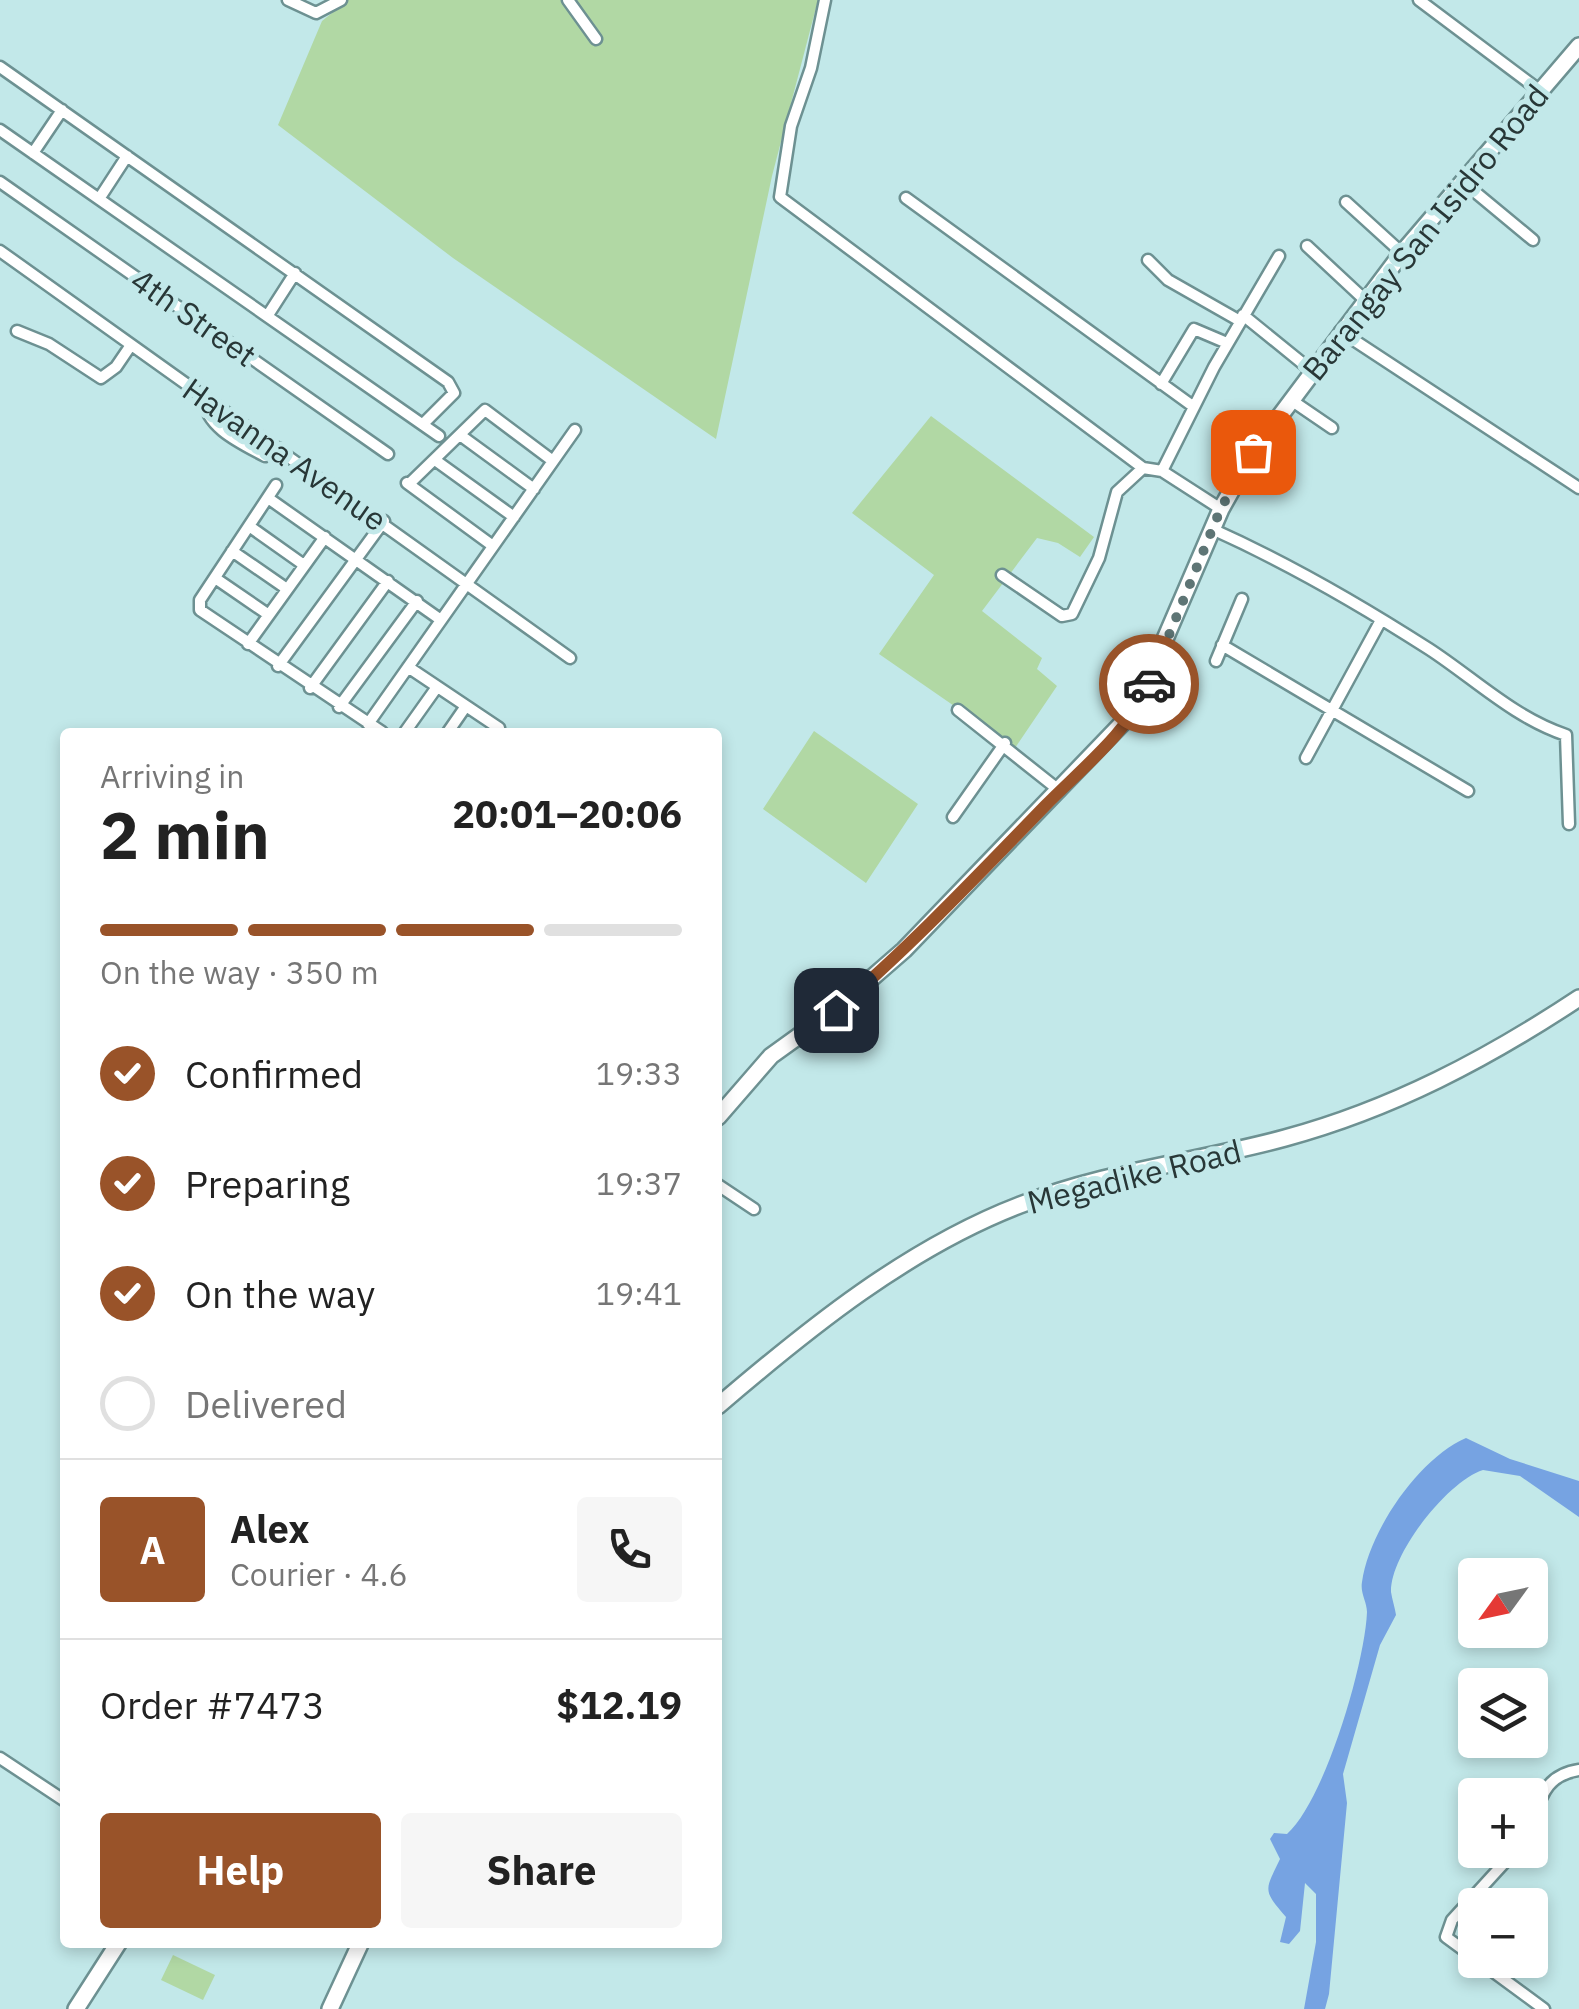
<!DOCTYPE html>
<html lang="en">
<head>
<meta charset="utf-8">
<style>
  :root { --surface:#fff; --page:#f6f6f6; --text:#222; --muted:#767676; --line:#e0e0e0; --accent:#995329 }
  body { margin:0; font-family:"IBM Plex Sans",sans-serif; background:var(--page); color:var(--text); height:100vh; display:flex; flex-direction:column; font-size:38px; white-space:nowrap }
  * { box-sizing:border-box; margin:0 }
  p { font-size:32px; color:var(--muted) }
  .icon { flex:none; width:55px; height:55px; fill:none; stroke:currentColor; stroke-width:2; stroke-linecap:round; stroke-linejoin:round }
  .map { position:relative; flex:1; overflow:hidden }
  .side { position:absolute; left:60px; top:728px; width:662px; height:1220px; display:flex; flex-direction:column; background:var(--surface); border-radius:10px; box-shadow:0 5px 15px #0003 }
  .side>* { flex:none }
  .needle { width:65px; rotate:237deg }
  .buttons { position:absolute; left:1458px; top:1558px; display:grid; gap:20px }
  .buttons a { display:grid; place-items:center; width:90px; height:90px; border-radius:10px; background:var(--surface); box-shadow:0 5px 15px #0003; font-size:50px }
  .pin { position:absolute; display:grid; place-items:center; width:85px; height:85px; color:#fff; margin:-42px; border-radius:20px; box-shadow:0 5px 15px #0006 }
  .courier { position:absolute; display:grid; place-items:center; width:100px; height:100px; margin:-50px; border:8px solid #995329; border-radius:50%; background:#fff; color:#222; box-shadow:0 2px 12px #0007 }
  .head em { font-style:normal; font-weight:700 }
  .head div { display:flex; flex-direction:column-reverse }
  .head { display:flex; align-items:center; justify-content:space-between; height:170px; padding:0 40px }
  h1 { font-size:65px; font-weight:700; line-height:75px }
  .bar { display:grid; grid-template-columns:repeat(4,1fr); gap:15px 10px; align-content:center; height:120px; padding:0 40px }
  .bar i { height:12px; border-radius:8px; background:var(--line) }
  .bar .selected { background:var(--accent) }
  .bar p { grid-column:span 4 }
  .line { display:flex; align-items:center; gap:25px; padding:0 40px; border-top:2px solid var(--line) }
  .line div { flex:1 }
  .round { display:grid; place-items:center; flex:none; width:105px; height:105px; border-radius:10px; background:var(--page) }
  ol { padding:0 40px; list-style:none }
  li { display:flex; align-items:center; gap:30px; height:110px }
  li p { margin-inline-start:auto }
  li .icon { padding:10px; border-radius:50%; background:var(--accent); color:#fff; stroke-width:4 }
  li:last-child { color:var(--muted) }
  li i { width:55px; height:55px; border:5px solid var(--line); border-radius:50% }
  .primary-button { display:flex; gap:20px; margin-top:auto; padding:20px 40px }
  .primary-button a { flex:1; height:115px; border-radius:10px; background:var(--accent); color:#fff; font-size:40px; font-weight:700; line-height:115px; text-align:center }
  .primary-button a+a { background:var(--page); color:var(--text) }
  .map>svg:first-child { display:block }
</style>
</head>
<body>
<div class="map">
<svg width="1579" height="2009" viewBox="0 0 1579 2009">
  <rect width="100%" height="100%" fill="#c2e8e9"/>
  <!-- green -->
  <path fill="#b1d8a4" d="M348 0H818L772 176 716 439 453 258 278 125 322 21Z
    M931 416 1094 537 1080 557 1058 543 1037 538 982 611 1042 658 1037 669 1057 686 1015 748 879 654 934 575 852 513Z
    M814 731 918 804 866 883 763 809Z
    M173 1955 215 1975 203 2000 161 1980Z"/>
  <!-- water -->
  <path fill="#76a3e2" d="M1466 1438 1510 1459 1579 1481V1517L1520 1476 1483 1470C1448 1481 1390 1554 1391 1592 1392 1599 1395 1608 1396 1615L1380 1645 1343 1774 1347 1803 1329 1994 1325 2009H1304L1316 1942V1894L1305 1883 1300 1931 1289 1944 1280 1942 1286 1917C1262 1889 1265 1891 1280 1859L1270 1839 1274 1833 1287 1834C1325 1800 1365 1663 1367 1612 1367 1602 1360 1593 1362 1582 1369 1531 1419 1458 1466 1438Z"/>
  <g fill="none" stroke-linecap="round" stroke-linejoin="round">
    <!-- street casing -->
    <g stroke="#6d9192" stroke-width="15">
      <path id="street" d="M288 0 316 13 341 0
        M568 0 596 39
        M825 0 811 68 791 126 780 197 1143 468 1162 471 1221 509
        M1419 0 1539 90
        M0 67 448 382 454 393 423 424
        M0 130 439 436
        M33 153 62 110
        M0 182 388 454
        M1463 182 1533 240
        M906 198 1194 407
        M99 199 127 156
        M1346 202 1402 253
        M1307 246 1365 300
        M0 251 570 658
        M1148 260 1168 280 1240 321
        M268 315 295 273
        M1243 315 1312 371
        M17 331 49 344 101 378 116 367 131 345
        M1340 331 1579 488
        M1161 384 1194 329 1227 343
        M205 399C204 427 243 444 265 456L278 448
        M1291 400 1332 428
        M460 435 534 489
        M435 460 514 517
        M1162 471 1214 367 1279 256
        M407 483 493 546
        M409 484 485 410 553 461
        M276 485 200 600V610L382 732
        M268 498 441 620
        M249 526 304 565
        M1212 529C1288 563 1359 604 1429 649 1475 679 1513 717 1566 735L1569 824
        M232 551 287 589
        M1002 575 1062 616 1072 614 1099 558 1117 492 1143 468
        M215 578 269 615
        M248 644 325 537
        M1222 645 1468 791
        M1216 661 1242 599
        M278 666 384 521
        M408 667 499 728 495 732
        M310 688 388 581
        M339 707 417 601
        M958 710 1060 791
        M368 724 575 430
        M405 732 437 687
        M448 732 466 706
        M1306 758 1380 622
        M953 817 1005 743
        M718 1185 754 1209
        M0 1758 65 1801
        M1530 1826C1541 1798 1545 1775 1579 1770
        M1516 1850 1452 1920 1446 1937 1544 2009"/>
    </g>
    <!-- secondary casing -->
    <g stroke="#6d9192" stroke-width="20">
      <path id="secondary" d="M718 1117 771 1056 835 1010 904 950 1134 711 1221 509 1253 452 1402 253 1579 46
        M718 1406C809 1328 908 1248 1020 1205 1106 1171 1197 1162 1285 1138 1392 1109 1487 1059 1579 998
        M76 2009 119 1942
        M330 2009 361 1942"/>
    </g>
    <!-- street -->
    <use href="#street" stroke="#fff" stroke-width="10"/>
    <!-- secondary -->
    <use href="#secondary" stroke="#fff" stroke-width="15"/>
  </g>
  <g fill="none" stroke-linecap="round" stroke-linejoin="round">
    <!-- done -->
    <path stroke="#5e7575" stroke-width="10" stroke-dasharray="0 18" d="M1149 684 1221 508 1253 452"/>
    <!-- route -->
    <path stroke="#995329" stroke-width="12" d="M836 1010C910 947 977 876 1045 806 1080 770 1130 731 1149 684"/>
  </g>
  <g text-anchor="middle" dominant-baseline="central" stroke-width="10" stroke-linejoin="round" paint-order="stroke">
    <!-- street labels -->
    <g font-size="32" fill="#283737" stroke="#c2e8e9">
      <text transform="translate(1425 232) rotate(-51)">Barangay San Isidro Road</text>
      <text transform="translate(194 317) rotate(35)">4th Street</text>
      <text transform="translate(285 454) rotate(35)">Havanna Avenue</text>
      <text transform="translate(1134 1176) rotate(-14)">Megadike Road</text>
    </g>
  </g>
</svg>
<div class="buttons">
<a><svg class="needle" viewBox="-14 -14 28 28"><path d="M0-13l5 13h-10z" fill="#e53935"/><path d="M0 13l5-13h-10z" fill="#767676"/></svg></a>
<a><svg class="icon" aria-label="layers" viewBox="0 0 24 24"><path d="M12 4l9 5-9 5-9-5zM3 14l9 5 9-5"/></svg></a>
<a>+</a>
<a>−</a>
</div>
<div class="pin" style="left:1253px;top:452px;background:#ea580c"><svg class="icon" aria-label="bag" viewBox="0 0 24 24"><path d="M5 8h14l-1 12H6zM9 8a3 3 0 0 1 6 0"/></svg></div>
<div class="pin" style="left:836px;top:1010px;background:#1f2937"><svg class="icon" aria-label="home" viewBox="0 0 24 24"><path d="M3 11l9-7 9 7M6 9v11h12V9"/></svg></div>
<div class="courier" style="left:1149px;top:684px"><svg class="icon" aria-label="car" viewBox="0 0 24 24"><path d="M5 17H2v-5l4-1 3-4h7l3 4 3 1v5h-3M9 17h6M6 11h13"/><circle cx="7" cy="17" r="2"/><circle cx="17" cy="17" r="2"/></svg></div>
<section class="side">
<div class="head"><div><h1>2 min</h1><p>Arriving in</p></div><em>20:01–20:06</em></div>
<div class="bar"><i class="selected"></i><i class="selected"></i><i class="selected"></i><i></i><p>On the way · 350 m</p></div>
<ol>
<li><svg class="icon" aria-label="check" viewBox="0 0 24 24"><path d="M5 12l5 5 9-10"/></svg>Confirmed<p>19:33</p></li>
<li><svg class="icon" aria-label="check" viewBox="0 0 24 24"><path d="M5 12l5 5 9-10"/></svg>Preparing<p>19:37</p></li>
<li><svg class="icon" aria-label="check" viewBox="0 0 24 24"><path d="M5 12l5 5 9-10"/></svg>On the way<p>19:41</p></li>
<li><i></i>Delivered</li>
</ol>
<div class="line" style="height:180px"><b class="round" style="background:var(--accent);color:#fff">A</b><div><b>Alex</b><p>Courier · 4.6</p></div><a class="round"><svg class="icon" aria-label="phone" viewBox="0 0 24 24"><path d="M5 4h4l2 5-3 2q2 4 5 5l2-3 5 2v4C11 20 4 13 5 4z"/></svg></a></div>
<div class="line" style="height:130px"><div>Order #7473</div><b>$12.19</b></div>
<div class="primary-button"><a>Help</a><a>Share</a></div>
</section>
</div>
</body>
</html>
